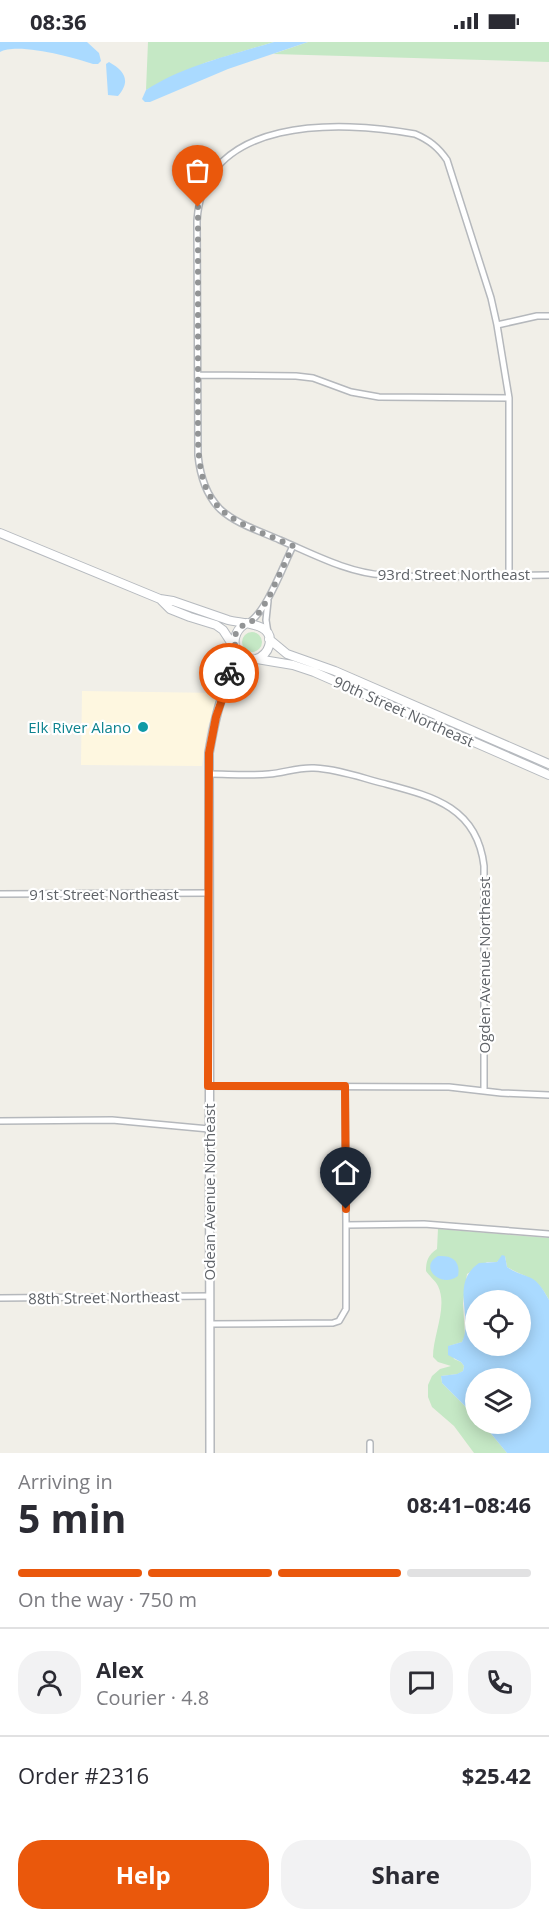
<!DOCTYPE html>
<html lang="en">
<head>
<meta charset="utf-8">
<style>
  :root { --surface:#fff; --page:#f2f2f3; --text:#2b2b33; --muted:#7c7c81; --line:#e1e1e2; --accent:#ea580c }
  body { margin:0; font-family:"Open Sans",sans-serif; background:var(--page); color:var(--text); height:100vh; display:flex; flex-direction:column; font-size:22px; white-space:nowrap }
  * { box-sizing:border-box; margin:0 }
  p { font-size:20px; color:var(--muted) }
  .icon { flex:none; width:33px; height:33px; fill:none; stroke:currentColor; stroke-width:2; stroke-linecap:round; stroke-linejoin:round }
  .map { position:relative; height:1411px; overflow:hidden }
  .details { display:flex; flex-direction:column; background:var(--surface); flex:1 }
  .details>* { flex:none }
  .tools { position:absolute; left:465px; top:1248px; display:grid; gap:12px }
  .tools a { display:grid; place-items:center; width:66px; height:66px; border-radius:50%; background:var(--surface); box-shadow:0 3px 15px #0003; font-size:30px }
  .pin { position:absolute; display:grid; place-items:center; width:51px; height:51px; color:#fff; margin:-62px -26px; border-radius:50% 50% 50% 0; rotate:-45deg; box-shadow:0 0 6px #0007 }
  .pin .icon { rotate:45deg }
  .courier { position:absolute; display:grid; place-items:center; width:60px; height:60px; margin:-30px; border:4px solid #ea580c; border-radius:50%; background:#fff; color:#222; box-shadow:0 2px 8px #0007 }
  .headline em { font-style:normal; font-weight:700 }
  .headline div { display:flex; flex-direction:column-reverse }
  .headline { display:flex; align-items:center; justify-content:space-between; height:102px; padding:0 18px }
  h1 { font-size:39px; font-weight:700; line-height:45px }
  .bar { display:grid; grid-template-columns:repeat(4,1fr); gap:9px 6px; align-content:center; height:72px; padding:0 18px }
  .bar i { height:8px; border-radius:4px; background:var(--line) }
  .bar .selected { background:var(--accent) }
  .bar p { grid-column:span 4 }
  .line { display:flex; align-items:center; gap:15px; padding:0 18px; border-top:2px solid var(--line) }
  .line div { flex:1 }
  .round { display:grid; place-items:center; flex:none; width:63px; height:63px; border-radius:24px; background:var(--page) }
  .action { display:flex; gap:12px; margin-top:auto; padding:12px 18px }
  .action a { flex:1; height:69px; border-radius:24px; background:var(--accent); color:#fff; font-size:24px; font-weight:700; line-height:69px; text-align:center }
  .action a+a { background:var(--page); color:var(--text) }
  .status { display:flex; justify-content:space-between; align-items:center; height:42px; padding:0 30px; background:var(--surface); direction:ltr }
  .status svg { height:16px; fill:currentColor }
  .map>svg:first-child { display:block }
</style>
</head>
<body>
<div class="status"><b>08:36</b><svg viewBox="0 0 49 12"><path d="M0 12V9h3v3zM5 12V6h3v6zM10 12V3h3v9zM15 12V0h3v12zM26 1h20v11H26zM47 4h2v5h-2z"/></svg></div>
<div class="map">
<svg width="549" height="1411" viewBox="0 0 549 1411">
  <rect width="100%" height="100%" fill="#f1efe8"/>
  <!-- commercial -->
  <path fill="#fef7e0" d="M82 649 219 651 207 687 202 724 81 723Z"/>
  <!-- green -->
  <path fill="#c5e8c5" d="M148 0H274L207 20 146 48Z
    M308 0H549V20L273 12Z
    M242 600a10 10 0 1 1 20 0a10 10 0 1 1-20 0Z
    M438 1187 549 1196V1258C536 1233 527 1237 507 1225L505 1214 497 1220H487L467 1232 463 1261 465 1294 462 1300 449 1304 454 1317 461 1320 464 1324 463 1329 458 1332 441 1334 442 1341 475 1374 476 1382H483L507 1411H474L454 1384 432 1365 428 1355V1343L432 1334 440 1327 451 1324 438 1320 433 1315C433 1293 448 1265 438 1244 435 1238 429 1234 426 1229 426 1219 428 1213 437 1207Z"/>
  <!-- water -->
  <path fill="#aadaff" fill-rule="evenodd" d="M0 0H87L99 11 101 19 98 22H93C74 15 16 0 0 10Z
    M274 0H308L228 27 150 60H145L142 57 146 48C183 24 231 13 274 0Z
    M109 20C125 29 131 39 118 54L108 53 106 22Z
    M502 1213 505 1214 507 1225C529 1239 534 1229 549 1258V1411H507L483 1382H520V1336H476L475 1374 442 1341 441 1334 457 1332 463 1329 464 1324 461 1320 448 1313V1304L462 1300C474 1276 449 1242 479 1221L497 1220ZM476 1258H520V1304H476Z
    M438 1214C452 1213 461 1219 458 1234 441 1247 418 1225 438 1214Z"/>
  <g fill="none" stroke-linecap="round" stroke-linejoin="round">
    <!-- minor casing -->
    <g stroke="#b5b8bc" stroke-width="8">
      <path id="minor" d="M497 283 537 274H549
        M198 333 296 334 313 336 351 350 379 355 509 356
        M509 533V356L497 283 491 256 447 118C438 105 429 98 415 92 339 78 203 74 197 179L198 413C200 433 205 452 220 467 236 482 260 489 280 498 313 512 348 531 384 533 438 537 494 533 549 533
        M268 559 266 578 268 591
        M248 581C266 571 283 524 293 504
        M209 732C228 732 249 734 269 732 284 731 298 725 314 726 337 727 359 735 382 741 431 754 477 764 484 824V1049
        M0 852 208 851
        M208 1044 449 1045 501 1051 549 1053
        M345 1044 346 1183
        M0 1079 112 1078 209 1087
        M0 1256 209 1254
        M210 1282 333 1281 339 1279 346 1267V1183L424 1182 549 1192
        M370 1401V1411"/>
    </g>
    <!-- tertiary casing -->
    <g stroke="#b5b8bc" stroke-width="10">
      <path id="tertiary" d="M228 638 229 627 235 607
        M210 1411 209 711C214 683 222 628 252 618"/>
    </g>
    <!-- secondary casing -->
    <g stroke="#b6babf" stroke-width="10">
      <path id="secondary" d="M0 491 160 557 173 559 228 578C242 582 276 580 269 604 267 611 262 615 256 617 232 623 227 590 247 581
        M161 558 170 567 190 575 216 583 223 588 234 605
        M269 597 287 612 335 629 549 722
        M257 617 293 623 314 630 549 733"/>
    </g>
    <!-- minor -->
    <use href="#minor" stroke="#fff" stroke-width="5"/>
    <!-- tertiary -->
    <use href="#tertiary" stroke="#fff" stroke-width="7"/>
    <!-- secondary -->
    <use href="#secondary" stroke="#fff" stroke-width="8"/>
  </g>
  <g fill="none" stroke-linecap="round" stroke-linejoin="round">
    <!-- done -->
    <path stroke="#929495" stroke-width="6" stroke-dasharray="0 10.8" d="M198 165V395C199 473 229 476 293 504L268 557 254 578 242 584 235 593V607L229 631"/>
    <!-- route -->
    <path stroke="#ea580c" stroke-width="8" d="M229 631 228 640 216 675 209 711 208 1044H345L346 1167"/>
  </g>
  <!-- markers -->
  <circle fill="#0f9aa8" stroke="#fff" stroke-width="2" cx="143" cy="685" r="6"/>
  <g text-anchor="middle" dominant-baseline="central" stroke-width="4.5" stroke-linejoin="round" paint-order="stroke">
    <!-- street labels -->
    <g font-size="15" fill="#5f6368" stroke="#fff">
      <text x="454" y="532">93rd Street Northeast</text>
      <text transform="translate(404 669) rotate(24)">90th Street Northeast</text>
      <text x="104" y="852">91st Street Northeast</text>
      <text transform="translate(484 923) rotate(-90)">Ogden Avenue Northeast</text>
      <text transform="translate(209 1150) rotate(-90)">Odean Avenue Northeast</text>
      <text transform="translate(104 1255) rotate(-1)">88th Street Northeast</text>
    </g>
    <!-- culture labels -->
    <g font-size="15" fill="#0d838f" stroke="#fff" text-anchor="end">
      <text x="131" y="685">Elk River Alano</text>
    </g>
  </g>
</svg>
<div class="tools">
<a><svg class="icon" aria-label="locate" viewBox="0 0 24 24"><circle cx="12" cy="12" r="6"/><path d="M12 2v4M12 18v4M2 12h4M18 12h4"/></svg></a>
<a><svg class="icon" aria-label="layers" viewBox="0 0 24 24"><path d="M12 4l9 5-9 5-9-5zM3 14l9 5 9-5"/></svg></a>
</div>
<div class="pin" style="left:198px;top:165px;background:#ea580c"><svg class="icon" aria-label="bag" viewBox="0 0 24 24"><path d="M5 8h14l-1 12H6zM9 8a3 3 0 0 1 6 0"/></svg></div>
<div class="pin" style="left:346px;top:1167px;background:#1f2937"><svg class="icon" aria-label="home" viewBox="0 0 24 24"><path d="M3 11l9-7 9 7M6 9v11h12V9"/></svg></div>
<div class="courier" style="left:229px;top:631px"><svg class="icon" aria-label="bike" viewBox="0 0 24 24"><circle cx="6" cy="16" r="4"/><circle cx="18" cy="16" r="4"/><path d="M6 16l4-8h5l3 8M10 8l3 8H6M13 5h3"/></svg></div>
</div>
<section class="details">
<div class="headline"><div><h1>5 min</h1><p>Arriving in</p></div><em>08:41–08:46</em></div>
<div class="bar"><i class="selected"></i><i class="selected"></i><i class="selected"></i><i></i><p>On the way · 750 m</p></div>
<div class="line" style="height:108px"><a class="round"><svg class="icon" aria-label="person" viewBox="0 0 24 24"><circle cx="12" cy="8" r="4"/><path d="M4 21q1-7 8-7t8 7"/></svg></a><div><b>Alex</b><p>Courier · 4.8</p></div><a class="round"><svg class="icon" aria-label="chat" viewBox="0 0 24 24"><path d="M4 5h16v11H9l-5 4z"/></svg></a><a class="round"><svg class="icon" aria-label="phone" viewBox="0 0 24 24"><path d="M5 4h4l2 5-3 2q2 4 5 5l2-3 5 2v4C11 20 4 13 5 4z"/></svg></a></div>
<div class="line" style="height:78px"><div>Order #2316</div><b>$25.42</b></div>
<div class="action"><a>Help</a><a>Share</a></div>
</section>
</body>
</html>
